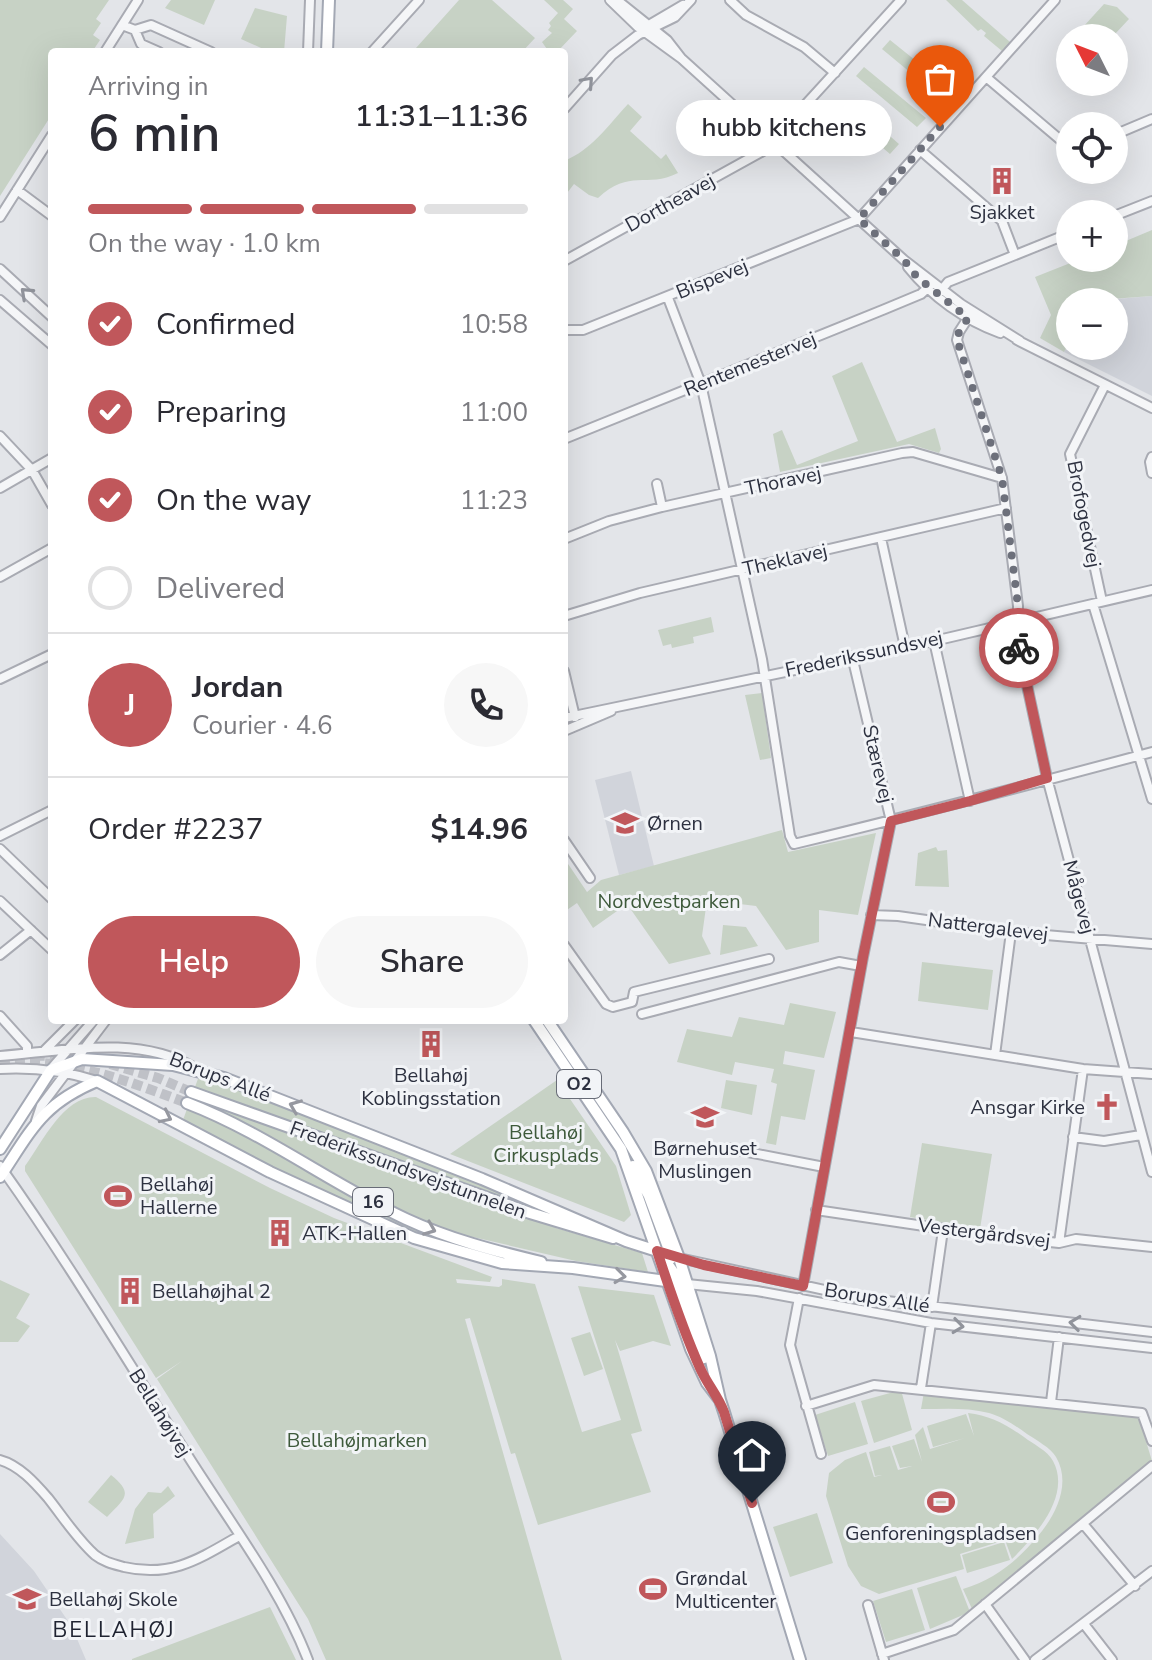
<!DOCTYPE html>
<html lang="en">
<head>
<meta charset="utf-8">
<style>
  :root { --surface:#fff; --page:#f7f7f7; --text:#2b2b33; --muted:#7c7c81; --line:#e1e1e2; --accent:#c0575b }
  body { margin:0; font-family:"Nunito Sans",sans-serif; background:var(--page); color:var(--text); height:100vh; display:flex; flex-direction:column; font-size:30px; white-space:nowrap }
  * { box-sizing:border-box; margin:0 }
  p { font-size:26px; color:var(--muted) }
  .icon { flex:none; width:44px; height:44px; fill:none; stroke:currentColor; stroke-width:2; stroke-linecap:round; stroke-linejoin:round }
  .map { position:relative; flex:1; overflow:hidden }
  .details { position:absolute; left:48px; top:48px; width:520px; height:976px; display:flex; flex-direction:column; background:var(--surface); border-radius:8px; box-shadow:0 8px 32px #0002 }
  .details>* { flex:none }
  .needle { width:52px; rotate:312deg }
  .fabs { position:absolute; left:1056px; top:24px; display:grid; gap:16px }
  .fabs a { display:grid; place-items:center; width:72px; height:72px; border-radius:50%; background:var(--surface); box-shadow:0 8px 32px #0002; font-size:40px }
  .pin { position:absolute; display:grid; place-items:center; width:68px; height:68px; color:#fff; margin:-82px -34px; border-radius:50% 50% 50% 0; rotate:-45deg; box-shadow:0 0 8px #0007 }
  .pin .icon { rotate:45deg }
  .courier { position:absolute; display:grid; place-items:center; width:80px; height:80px; margin:-40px; border:6px solid #c0575b; border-radius:50%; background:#fff; color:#222; box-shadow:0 2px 10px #0007 }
  .bubble { position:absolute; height:56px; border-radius:28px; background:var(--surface); box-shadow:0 8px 32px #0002; font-size:26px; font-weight:600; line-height:56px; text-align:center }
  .summary em { font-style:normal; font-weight:600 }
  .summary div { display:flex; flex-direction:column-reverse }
  .summary { display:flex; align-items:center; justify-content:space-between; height:136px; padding:0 40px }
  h1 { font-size:52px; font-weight:600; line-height:60px }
  .bar { display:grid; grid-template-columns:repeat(4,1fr); gap:12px 8px; align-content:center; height:96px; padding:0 40px }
  .bar i { height:10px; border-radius:6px; background:var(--line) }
  .bar .on { background:var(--accent) }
  .bar p { grid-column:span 4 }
  .line { display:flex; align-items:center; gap:20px; padding:0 40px; border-top:2px solid var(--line) }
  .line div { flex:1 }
  .round { display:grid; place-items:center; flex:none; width:84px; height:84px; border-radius:42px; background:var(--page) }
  ol { padding:0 40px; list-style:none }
  li { display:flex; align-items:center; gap:24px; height:88px }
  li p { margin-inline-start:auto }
  li .icon { padding:8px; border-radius:50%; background:var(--accent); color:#fff; stroke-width:4 }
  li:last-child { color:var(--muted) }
  li i { width:44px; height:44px; border:4px solid var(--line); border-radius:50% }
  .primary-button { display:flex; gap:16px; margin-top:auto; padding:16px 40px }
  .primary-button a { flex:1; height:92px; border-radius:48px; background:var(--accent); color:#fff; font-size:32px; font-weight:600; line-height:92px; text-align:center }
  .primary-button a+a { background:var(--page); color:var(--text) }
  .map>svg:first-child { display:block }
</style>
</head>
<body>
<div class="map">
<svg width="1152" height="1660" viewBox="0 0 1152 1660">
  <rect width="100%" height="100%" fill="#e3e5e9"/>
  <!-- built -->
  <path fill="#d1d4db" d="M1152 296V396L1064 352 1070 341V346H1114V302L1093 301Z
    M631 771 654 866 619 875 595 780Z
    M0 1534 34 1571 72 1627 86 1660H0Z"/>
  <!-- green -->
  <path fill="#c7d2c5" d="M0 0H109L96 19 101 23 93 35 100 40 92 52H52V114L0 196Z
    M171 0H215L204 25 165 8Z
    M459 0H492L535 38 522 52H419L416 48Z
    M544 0H563L573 9 564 19 577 31 557 52H549L542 42 552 33 548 30 551 26 549 23 558 13Z
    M946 0H962L1010 42 1002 51 984 36 986 33 981 29 978 31Z
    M1104 4 1117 7 1129 19 1115 34 1111 30 1103 38H1073Z
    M255 8 287 16 284 52H270L241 39Z
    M890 40 961 97 952 107 882 49Z
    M864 67 926 118 917 127 856 76Z
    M852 103 899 144 890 154 843 114Z
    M628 104 642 117 630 131 661 159 666 154 678 173C646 189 630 168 598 198L589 195 574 184 564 197V161C591 150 607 127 628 104Z
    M1152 230V296L1070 302V341L1064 352 1040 338 1051 315 1035 277 1083 258H1114V246Z
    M862 362 897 442 935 428 941 449 939 453 909 444 780 472 773 434 782 430 797 465 858 441 832 376Z
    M711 617 714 632 693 637 694 643 672 648 671 644 663 646 658 630Z
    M762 693 771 758 760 760 745 695Z
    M782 830 788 852 876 833 858 915 819 910V942L786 950 756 906 707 900 702 936 711 954 669 964 627 904 593 928 577 903 564 912V858L587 892 601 880Z
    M936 847 938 851 947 850 949 887 915 886 918 853Z
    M723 925 746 927 758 946 720 955Z
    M922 962 993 970 988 1010 918 1001Z
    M790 1003 836 1012 824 1058 785 1051 783 1064 815 1070 805 1120 781 1116 776 1145 766 1143 777 1084 771 1082 774 1069 735 1062 732 1075 677 1062 687 1029 732 1037 739 1017 784 1025Z
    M199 1076 246 1091 550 1212 556 1228 642 1253 648 1272 576 1261 473 1237 449 1245 398 1227 315 1190 183 1120Z
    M557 1080 616 1166 631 1215 624 1222 450 1154Z
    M726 1080 757 1085 752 1115 721 1108Z
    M96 1097 270 1188 334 1218 492 1277 490 1282 456 1279 457 1283 499 1287 502 1285V1279L535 1284 582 1432 621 1420 578 1286 654 1295 671 1346 653 1341 620 1351 615 1340 642 1431 631 1434 651 1492 538 1525 515 1453 511 1454 470 1318 465 1319 562 1660H326L308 1619 157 1379 182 1361 156 1378 25 1171V1166C43 1141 64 1096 96 1097Z
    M922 1143 992 1154 980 1229 910 1217Z
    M0 1280 30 1294 16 1318 30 1326 18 1342H0Z
    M590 1332 603 1369 584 1376 571 1338Z
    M901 1390 912 1430 874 1443 861 1401Z
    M924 1392 1138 1415 1152 1461 972 1609 963 1589C995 1579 1016 1562 1038 1536 1055 1516 1072 1484 1056 1457 1051 1448 1036 1440 1027 1434 1016 1426 1003 1417 989 1413 967 1407 944 1409 921 1409Z
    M855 1402 868 1444 828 1456 815 1415Z
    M968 1413C989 1415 1007 1425 1024 1437 1033 1444 1048 1451 1053 1461 1072 1496 1034 1537 1012 1559L1005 1540 960 1554 964 1569 879 1594 861 1586 848 1566 826 1496 829 1473 845 1460 866 1452 874 1477 882 1475 875 1476 869 1452 890 1446 898 1470 912 1466 900 1468 892 1446 914 1439 922 1462 915 1435 923 1427 930 1449 965 1438 933 1447 927 1426 966 1414 974 1436Z
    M111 1475C135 1494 124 1499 107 1517L88 1502Z
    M168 1486 175 1496 153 1514 154 1538 125 1544 135 1509 148 1492 161 1493Z
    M817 1513 833 1563 790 1577 773 1527Z
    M1004 1542 1010 1560 967 1573 962 1555Z
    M956 1576 970 1612 930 1629 917 1588Z
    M912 1589 925 1630 886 1642 873 1601Z
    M270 1607 296 1660H132V1659Z"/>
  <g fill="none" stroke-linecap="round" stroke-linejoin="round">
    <!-- major-tunnel -->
    <path stroke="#bfc1c7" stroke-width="10" stroke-dasharray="10 5" stroke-linecap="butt" d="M35 1055 82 1059
      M0 1064C64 1056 128 1081 187 1103
      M110 1064 158 1078 191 1092"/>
    <!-- minor casing -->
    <g stroke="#a9abb3" stroke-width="12">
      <path id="minor" d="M610 0 638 27 682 59 904 260 961 304 1020 341
        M617 0 667 40 681 58
        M730 0 746 15 804 47 835 73
        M122 25 135 30 151 25 211 52
        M649 25 683 5
        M135 30 141 44 159 52
        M105 52 138 0
        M308 52 310 0
        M372 52 419 0
        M986 77 1070 148
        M564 109 612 55 638 35 675 17 691 0
        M1114 135 1152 119
        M920 150 1002 221 1015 255
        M17 190 52 216
        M1114 216 1152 201
        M0 217 52 135
        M564 261 763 151 901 0
        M908 267C932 297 965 320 1000 333
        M0 269 52 317
        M938 294 948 282 1070 233
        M668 298 701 384 762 659 790 836 794 844C914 815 1033 784 1152 752
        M0 300 52 345
        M968 318 959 332 957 340 1002 478 1018 606 1017 639 1047 778 1152 1172
        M564 330H583L859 219 1055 0
        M1017 340 1152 408
        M0 436 32 470 52 505
        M564 439 885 309 921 294 933 283
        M1152 457 1150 462 1152 473
        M657 484 662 507
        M0 488 52 458
        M881 538 905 647
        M564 539 609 521 662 507 902 453 913 452 1002 478
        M0 577 52 548
        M1102 601 1070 454 1105 385
        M1093 604 1152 799
        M564 616 640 593 1006 508
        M934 641 970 801
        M564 671 575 717
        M0 679 52 654
        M564 718 934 641 1152 590
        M564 731 611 711
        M0 836 52 810
        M564 840 590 878
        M0 849 52 899
        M0 901 52 950
        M871 915 898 916 1011 932 1152 944
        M564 945 606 1004 613 1007 632 1002 634 992 769 959
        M0 955 31 930
        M642 1014 839 962 861 966
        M0 1016 27 1046V1053
        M851 1032 1083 1069 1152 1074
        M45 1050 75 1020
        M995 1055 1011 932
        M0 1056C63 1051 138 1034 195 1068
        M0 1069C34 1067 65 1071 97 1081
        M51 1069 94 1020
        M36 1121 41 1106 106 1020
        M1073 1137 1104 1141 1141 1135
        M727 1148 824 1167
        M0 1166C67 1260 126 1359 188 1456 229 1521 281 1589 308 1660
        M816 1210 985 1235 1059 1243 1076 1239 1152 1247
        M1059 1243 1083 1069
        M679 1258 861 1298 1152 1332
        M687 1284 757 1291 931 1323 1152 1348
        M803 1286 863 957 891 821 852 656
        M799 1298 790 1345 821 1454
        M932 1307 943 1230
        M921 1388 931 1323
        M1051 1402 1059 1337
        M806 1406 874 1385 1142 1413 1152 1441
        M0 1460C19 1465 35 1483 48 1498 63 1517 77 1539 95 1555 104 1562 113 1564 124 1567 171 1578 199 1559 239 1536
        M1084 1525 1135 1586
        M985 1604 1025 1660
        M868 1605 884 1660
        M1084 1624 1112 1660
        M882 1654 954 1630 1152 1466
        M1035 1660 1152 1571"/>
    </g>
    <!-- major casing -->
    <g stroke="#a3a8b4" stroke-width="14">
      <path id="major" d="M327 52 329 0
        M534 1020 621 1149 691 1349 707 1383 720 1400 724 1412 800 1660
        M547 1020 623 1132 646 1171 679 1258 710 1356 720 1400
        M191 1092 530 1213 613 1238
        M187 1103C265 1133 331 1184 406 1219 449 1239 495 1251 541 1262
        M0 1149 51 1070 82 1059 173 1065 224 1078 482 1179 626 1241 679 1258
        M633 1166 649 1196 672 1258
        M0 1177C32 1129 42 1104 97 1081L270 1172 414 1238 502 1263 573 1268 687 1284
        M661 1255 676 1276 704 1358"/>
    </g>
    <!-- minor -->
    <use href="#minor" stroke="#f5f6f8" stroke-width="8"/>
    <!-- major -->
    <use href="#major" stroke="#fff" stroke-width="10"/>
  </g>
  <!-- one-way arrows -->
  <defs><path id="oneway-chevron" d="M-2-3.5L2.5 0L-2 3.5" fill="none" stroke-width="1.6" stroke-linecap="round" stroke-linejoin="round" transform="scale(2)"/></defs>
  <g stroke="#91949c">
    <use href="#oneway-chevron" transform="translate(588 82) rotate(-48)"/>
    <use href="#oneway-chevron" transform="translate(26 293) rotate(-137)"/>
    <use href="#oneway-chevron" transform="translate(1075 1323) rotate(-173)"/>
    <use href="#oneway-chevron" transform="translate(958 1326) rotate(7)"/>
  </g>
  <g stroke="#9698a0">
    <use href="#oneway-chevron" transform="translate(295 1106) rotate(-158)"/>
    <use href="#oneway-chevron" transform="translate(166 1117) rotate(26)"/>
    <use href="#oneway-chevron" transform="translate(430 1229) rotate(22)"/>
    <use href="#oneway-chevron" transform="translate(620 1276) rotate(7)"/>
  </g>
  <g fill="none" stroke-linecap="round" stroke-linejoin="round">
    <!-- done -->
    <path stroke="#6d707b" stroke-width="8" stroke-dasharray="0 14.4" d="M940 127 859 219 904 260 917 277 968 318 959 332 957 340 1002 478 1018 606 1016 634 1019 648"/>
    <!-- route -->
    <path stroke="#c0575b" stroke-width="10" d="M752 1503 724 1412C718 1396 707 1384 700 1368 683 1330 670 1291 657 1251L704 1265 803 1286 863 957 891 821 970 801 1047 778 1019 648"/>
  </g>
  <!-- icons -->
  <defs>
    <g id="building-bare" transform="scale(2.16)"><path d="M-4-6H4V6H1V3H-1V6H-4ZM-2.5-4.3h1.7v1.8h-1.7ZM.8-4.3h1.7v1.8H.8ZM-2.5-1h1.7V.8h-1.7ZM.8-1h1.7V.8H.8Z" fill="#c0575b" stroke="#f2f4f7" stroke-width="2.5" paint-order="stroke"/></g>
    <g id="school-bare" transform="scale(2.16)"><path d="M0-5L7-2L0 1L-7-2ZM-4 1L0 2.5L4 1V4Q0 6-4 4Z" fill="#c0575b" stroke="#f2f4f7" stroke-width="2.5" paint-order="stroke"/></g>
    <g id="church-bare" transform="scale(2.16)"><path d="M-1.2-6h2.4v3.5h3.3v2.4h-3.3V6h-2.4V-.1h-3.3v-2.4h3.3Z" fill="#c0575b" stroke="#f2f4f7" stroke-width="2.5" paint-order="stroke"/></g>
    <g id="stadium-bare" transform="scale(2.16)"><path d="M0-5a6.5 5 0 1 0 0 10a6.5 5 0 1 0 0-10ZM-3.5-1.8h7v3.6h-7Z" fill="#c0575b" stroke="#f2f4f7" stroke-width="2.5" paint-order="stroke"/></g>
  </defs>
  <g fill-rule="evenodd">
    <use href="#building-bare" x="1002" y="181"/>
    <use href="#school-bare" x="625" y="823"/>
    <use href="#building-bare" x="431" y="1044"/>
    <use href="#church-bare" x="1107" y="1107"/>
    <use href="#school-bare" x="705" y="1117"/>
    <use href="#stadium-bare" x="118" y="1196"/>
    <use href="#building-bare" x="280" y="1233"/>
    <use href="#building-bare" x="130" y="1291"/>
    <use href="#stadium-bare" x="941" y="1502"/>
    <use href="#stadium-bare" x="653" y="1589"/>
    <use href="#school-bare" x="27" y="1599"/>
  </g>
  <g text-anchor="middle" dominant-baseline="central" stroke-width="6" stroke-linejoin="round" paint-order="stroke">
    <!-- shield labels -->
    <g fill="#f2f4f7" stroke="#686c77" stroke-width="2">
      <rect x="557" y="1070" width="44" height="28" rx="6"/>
      <rect x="353" y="1188" width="40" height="28" rx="6"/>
    </g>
    <g font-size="18" font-weight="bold" fill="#2d3140">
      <text x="579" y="1084">O2</text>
      <text x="373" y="1202">16</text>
    </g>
    <!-- street labels -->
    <g font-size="20" fill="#2d3140" stroke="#f2f4f7">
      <text transform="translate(670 203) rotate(-29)">Dortheavej</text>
      <text transform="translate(712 279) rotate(-22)">Bispevej</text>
      <text transform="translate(750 364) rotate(-22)">Rentemestervej</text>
      <text transform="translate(783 481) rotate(-12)">Thoravej</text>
      <text transform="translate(1084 514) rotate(79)">Brofogedvej</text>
      <text transform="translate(785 560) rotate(-13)">Theklavej</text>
      <text transform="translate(864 654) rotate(-12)">Frederikssundsvej</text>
      <text transform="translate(878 764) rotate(77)">Stærevej</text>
      <text transform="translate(1079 897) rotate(75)">Mågevej</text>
      <text transform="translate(988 927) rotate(7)">Nattergalevej</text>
      <text transform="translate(220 1077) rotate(21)">Borups Allé</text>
      <text transform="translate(408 1170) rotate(20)">Frederikssundsvejstunnelen</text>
      <text transform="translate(984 1233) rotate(7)">Vestergårdsvej</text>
      <text transform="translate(877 1298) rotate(9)">Borups Allé</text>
      <text transform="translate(160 1413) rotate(58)">Bellahøjvej</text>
    </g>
    <!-- poi labels -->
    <g font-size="20" fill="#2d3140" stroke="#f2f4f7" text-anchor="start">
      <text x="1002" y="212" text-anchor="middle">Sjakket</text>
      <text x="647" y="823">Ørnen</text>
      <text x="431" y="1075" text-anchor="middle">Bellahøj<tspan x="431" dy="23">Koblingsstation</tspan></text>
      <text x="1085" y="1107" text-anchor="end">Ansgar Kirke</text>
      <text x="705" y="1148" text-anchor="middle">Børnehuset<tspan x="705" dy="23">Muslingen</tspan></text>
      <text x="140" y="1184">Bellahøj<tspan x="140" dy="23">Hallerne</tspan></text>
      <text x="302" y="1233">ATK-Hallen</text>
      <text x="152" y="1291">Bellahøjhal 2</text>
      <text x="941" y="1533" text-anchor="middle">Genforeningspladsen</text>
      <text x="675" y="1578">Grøndal<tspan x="675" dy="23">Multicenter</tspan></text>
      <text x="49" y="1599">Bellahøj Skole</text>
    </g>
    <!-- park labels -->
    <g font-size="20" fill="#3e5a3b" stroke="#f2f4f7">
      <text x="669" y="901">Nordvestparken</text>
      <text x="546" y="1132">Bellahøj<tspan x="546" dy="23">Cirkusplads</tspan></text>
      <text x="357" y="1440">Bellahøjmarken</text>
    </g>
    <!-- neighbourhood labels -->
    <g font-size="22" letter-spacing="2" fill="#1f2331" stroke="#f2f4f7">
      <text x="114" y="1630">BELLAHØJ</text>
    </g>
  </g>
</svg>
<div class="fabs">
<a><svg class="needle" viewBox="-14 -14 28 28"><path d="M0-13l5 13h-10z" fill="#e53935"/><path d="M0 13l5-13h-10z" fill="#7c7c81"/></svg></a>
<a><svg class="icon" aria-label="locate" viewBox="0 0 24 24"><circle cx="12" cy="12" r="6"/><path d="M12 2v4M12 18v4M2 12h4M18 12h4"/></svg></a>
<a>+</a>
<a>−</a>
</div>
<div class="pin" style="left:940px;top:127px;background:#ea580c"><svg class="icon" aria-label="bag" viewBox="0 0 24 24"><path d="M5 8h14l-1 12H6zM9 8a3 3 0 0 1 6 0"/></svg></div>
<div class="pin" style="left:752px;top:1503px;background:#1f2937"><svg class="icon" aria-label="home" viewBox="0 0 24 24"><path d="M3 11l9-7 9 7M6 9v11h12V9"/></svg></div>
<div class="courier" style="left:1019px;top:648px"><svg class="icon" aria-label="bike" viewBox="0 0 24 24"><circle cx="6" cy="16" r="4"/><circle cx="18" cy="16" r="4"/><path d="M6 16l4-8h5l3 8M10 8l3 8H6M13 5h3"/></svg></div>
<div class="bubble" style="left:676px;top:100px;width:216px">hubb kitchens</div>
<section class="details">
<div class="summary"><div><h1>6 min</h1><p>Arriving in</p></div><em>11:31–11:36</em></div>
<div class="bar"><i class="on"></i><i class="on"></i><i class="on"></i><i></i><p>On the way · 1.0 km</p></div>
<ol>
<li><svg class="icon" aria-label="check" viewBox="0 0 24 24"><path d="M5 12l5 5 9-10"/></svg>Confirmed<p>10:58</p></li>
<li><svg class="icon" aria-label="check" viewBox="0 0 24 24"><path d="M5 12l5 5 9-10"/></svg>Preparing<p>11:00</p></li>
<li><svg class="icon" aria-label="check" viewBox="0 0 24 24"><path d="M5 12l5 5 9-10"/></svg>On the way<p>11:23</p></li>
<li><i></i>Delivered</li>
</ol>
<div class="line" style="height:144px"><b class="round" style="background:var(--accent);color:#fff">J</b><div><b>Jordan</b><p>Courier · 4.6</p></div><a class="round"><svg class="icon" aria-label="phone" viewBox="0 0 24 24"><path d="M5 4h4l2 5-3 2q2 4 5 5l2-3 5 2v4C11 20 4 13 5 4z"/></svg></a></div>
<div class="line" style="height:104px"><div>Order #2237</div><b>$14.96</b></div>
<div class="primary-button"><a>Help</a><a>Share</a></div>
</section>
</div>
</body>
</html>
